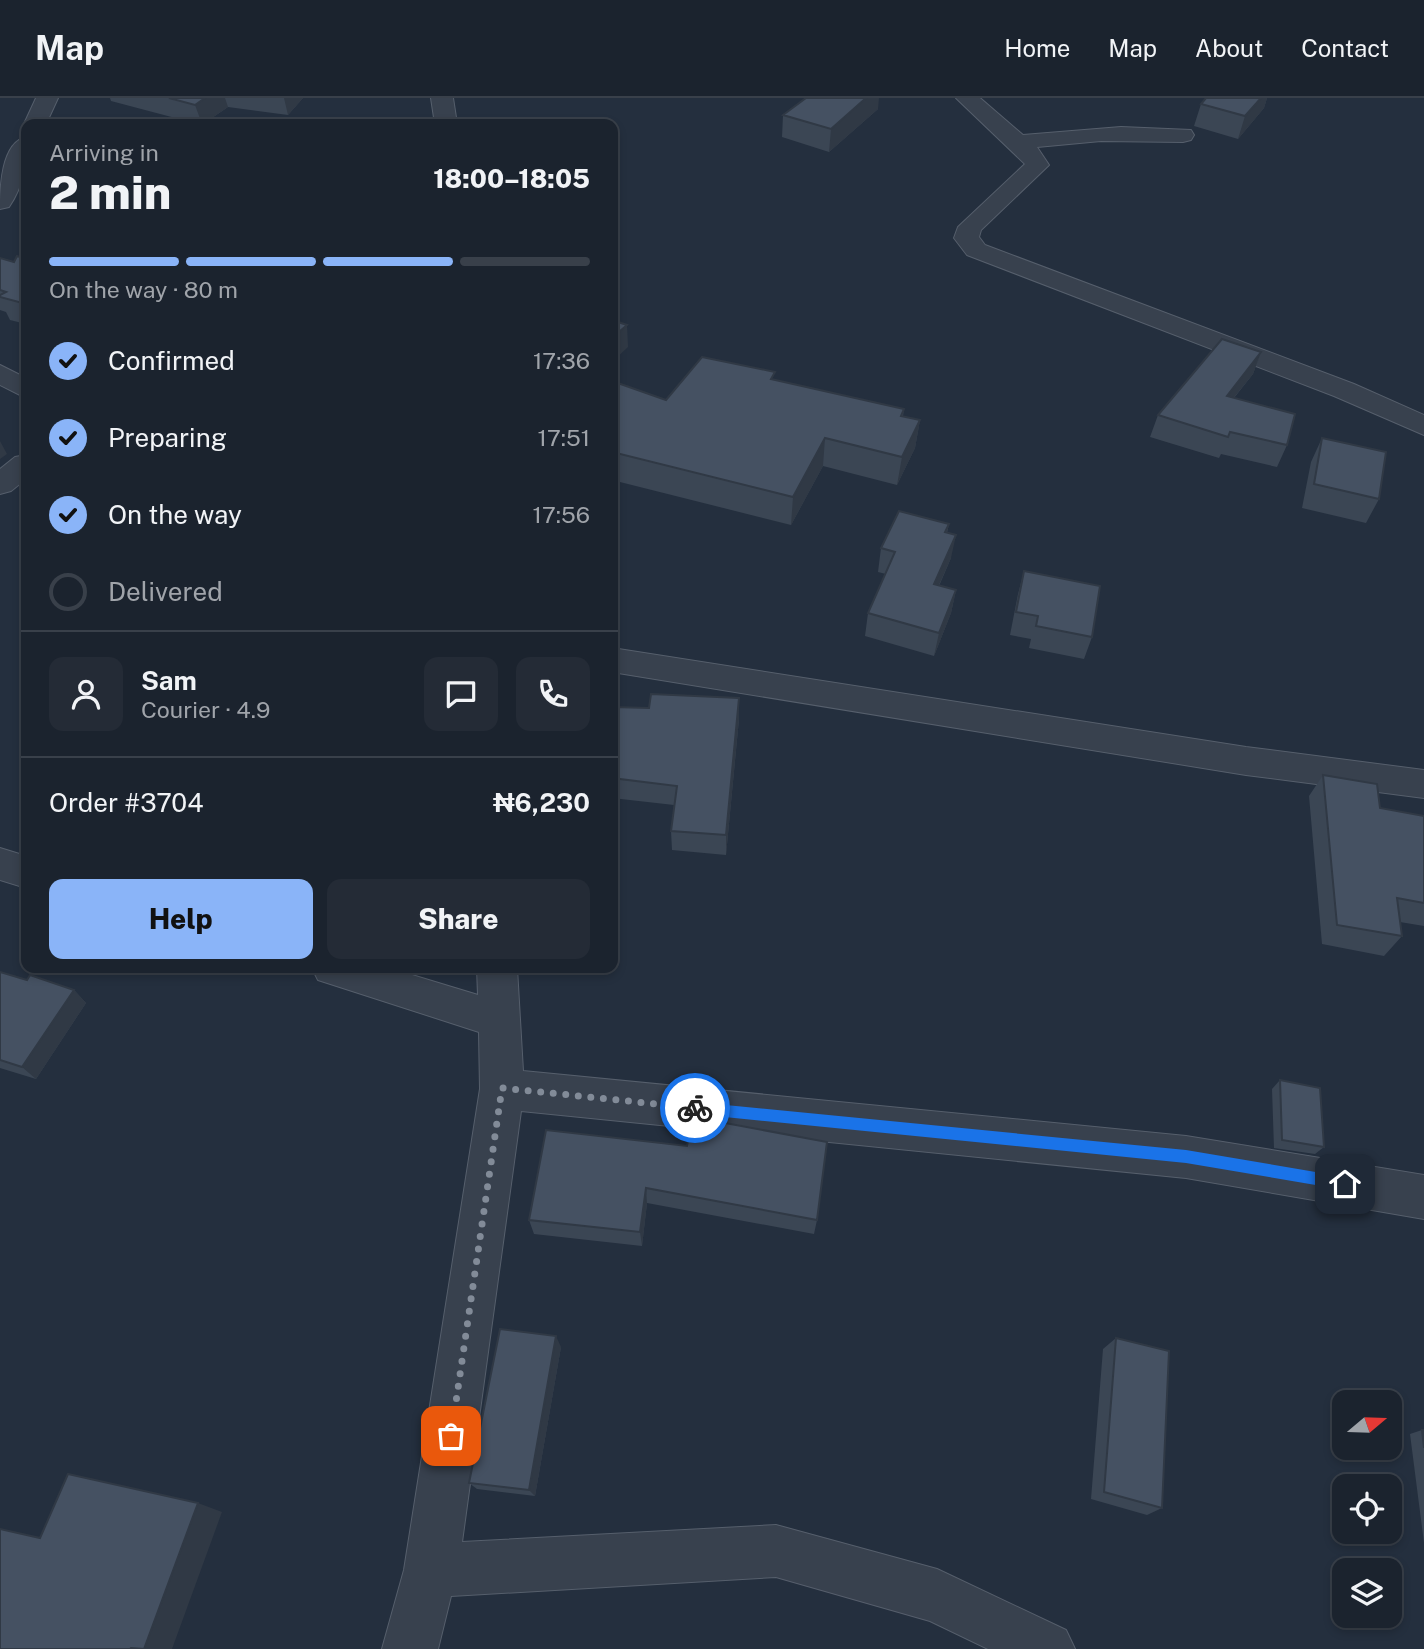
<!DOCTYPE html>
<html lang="en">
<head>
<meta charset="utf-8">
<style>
  :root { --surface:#1b232e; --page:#242b36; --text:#f1f3f6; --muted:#a0a4aa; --line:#39404a; --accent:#8ab4f8 }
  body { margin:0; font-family:"Public Sans",sans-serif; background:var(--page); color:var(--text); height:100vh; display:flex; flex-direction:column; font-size:26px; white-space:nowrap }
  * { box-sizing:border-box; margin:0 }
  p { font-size:23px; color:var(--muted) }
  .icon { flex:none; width:38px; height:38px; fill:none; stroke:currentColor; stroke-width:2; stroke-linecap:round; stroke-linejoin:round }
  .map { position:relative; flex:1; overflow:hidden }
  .panel { position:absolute; left:21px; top:21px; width:597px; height:854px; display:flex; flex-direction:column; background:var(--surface); border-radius:14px; box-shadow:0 4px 10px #0003,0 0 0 2px var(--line) }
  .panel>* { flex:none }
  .needle { width:46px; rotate:71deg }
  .controls { position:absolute; left:1332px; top:1292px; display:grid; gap:14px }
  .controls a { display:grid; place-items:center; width:70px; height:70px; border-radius:14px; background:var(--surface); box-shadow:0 4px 10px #0003,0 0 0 2px var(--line); font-size:35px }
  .pin { position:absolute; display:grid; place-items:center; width:60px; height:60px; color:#fff; margin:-30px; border-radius:14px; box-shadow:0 4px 10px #0006 }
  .courier { position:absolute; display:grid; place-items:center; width:70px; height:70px; margin:-35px; border:5px solid #1a73e8; border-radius:50%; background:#fff; color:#222; box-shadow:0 2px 9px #0007 }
  .head em { font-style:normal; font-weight:800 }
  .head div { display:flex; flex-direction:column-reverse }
  .head { display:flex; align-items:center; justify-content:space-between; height:119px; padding:0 28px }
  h1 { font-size:46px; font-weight:800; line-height:52px }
  .bar { display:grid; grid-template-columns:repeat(4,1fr); gap:10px 7px; align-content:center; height:84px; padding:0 28px }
  .bar i { height:9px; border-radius:5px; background:var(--line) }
  .bar .on { background:var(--accent) }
  .bar p { grid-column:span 4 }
  .line { display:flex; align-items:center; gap:18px; padding:0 28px; border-top:2px solid var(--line) }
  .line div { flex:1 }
  .round { display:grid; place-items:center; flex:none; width:74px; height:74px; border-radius:14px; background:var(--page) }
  ol { padding:0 28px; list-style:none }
  li { display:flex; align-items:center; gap:21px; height:77px }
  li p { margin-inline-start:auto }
  li .icon { padding:7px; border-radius:50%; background:var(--accent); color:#111; stroke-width:4 }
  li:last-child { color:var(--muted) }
  li i { width:38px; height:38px; border:4px solid var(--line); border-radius:50% }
  .button { display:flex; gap:14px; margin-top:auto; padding:14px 28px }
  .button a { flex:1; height:80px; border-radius:14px; background:var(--accent); color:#111; font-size:28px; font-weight:800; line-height:80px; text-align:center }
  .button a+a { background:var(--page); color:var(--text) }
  header { display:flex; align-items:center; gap:42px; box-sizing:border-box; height:98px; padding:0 35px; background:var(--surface); border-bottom:2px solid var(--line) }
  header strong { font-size:33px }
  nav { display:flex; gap:38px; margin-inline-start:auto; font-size:24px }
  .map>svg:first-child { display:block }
</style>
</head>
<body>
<header>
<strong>Map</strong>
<nav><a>Home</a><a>Map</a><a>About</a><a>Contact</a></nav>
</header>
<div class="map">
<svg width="1424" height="1551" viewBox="0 0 1424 1551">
  <rect width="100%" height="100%" fill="#242f3e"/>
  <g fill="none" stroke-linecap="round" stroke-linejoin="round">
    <!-- minor casing -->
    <g stroke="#565f6c" stroke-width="2">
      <path id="minor" d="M36 0H58L46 26H26V30L24 26Z
        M431 0H453L457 26H435Z
        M956 0H980L1023 37 1121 29 1191 32 1194 37 1191 42 1183 44 1101 43 1037 49 1049 67 981 132 979 139 985 147 1354 286 1424 317V337L1334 298 967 157 954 140 958 129 1025 66Z
        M26 39C27 65 24 87 9 109L0 111C0 90 1 45 26 39Z
        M0 267 26 280V300L0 287Z
        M26 357V381L11 393 0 396V371L15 359Z
        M612 550 1246 649 1424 672V700L1246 677 612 574Z
        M0 750 26 758V790L0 782Z
        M312 870H389L478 897 477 870H517L523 973 1186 1038 1424 1077V1121L1186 1080 521 1013 462 1444 776 1427 937 1471 1066 1532 1075 1551H988L930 1523 776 1479 451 1498 438 1551H382L404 1472 480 991 479 934 318 882Z"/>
    </g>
    <!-- minor -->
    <use href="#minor" fill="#38414e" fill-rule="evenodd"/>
  </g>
  <!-- wall -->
  <path fill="#3b4654" d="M110 0H303L288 17 228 9 203 26H198L111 3Z
    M1206 0H1267L1264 10 1238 41 1194 28 1201 6Z
    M878 11 829 54 782 39 783 17Z
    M0 160 14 164 26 161V226L10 222 6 214 0 212Z
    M1261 254 1253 276 1234 300 1287 347 1277 369 1221 356 1219 360 1150 339 1158 317Z
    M775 282 904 311 903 318 920 322 915 350 897 387 823 368 791 427 612 382V283L666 302Z
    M1322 340 1379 401 1366 425 1302 410 1311 364Z
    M949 426 947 435 951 460 939 488 956 492 951 515 934 558 865 538 868 515 886 476 878 474 881 450Z
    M1024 473 1092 539 1084 561 1029 550 1031 541 1010 537 1018 496Z
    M739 600V621L726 757 672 752 671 733 674 707 612 700V609L649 610Z
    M1323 677 1380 710 1424 718V828L1400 824 1402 838 1384 858 1322 846 1309 698Z
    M0 874 27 882 74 892 86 905 36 981 0 970Z
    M1280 982 1324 1049 1315 1056 1274 1050 1272 991Z
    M687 1048 817 1122 814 1136 647 1105 642 1148 534 1136 529 1122Z
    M1116 1240 1162 1410 1147 1417 1091 1401 1103 1251Z
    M561 1249 535 1398 477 1391 469 1385Z
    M1422 1332H1424V1445L1410 1336Z"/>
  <!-- shaded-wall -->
  <path fill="#303945" d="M205 0H225L228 9 203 26H202L195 7Z
    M284 0H303L288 17Z
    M866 0H879L878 11 829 54 831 31Z
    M1261 0H1267L1264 10 1238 41 1245 18Z
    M627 227 628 249 612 264V240Z
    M1261 254 1253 276 1218 319 1227 298Z
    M920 322 915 350 897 387 902 359Z
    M825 340 823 368 791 427 793 399Z
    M0 343 7 356 0 361Z
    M956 437 951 460 929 509 934 486Z
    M956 492 951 515 934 558 939 535Z
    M739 600V621L726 757V737Z
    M74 892 86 905 36 981 22 969Z
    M646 1090 647 1105 642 1148 640 1134Z
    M556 1238 561 1249 535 1398 529 1392Z
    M198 1405 222 1414 172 1551H130Z"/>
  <!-- building -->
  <path fill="#455162" stroke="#303945" stroke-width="2" d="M169 0H205L195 7Z
    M806 0H866L831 31 783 17Z
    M1206 0H1261L1245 18 1201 6Z
    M17 158 26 161V206L0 199V197L6 194 0 192V160L14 164Z
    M612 222 627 227 612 240Z
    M1222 241 1261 254 1227 298 1295 316 1287 347 1230 334 1228 339 1158 317Z
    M702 259 775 274 771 281 904 311 901 318 920 322 902 359 825 340 793 399 612 354V283L666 302Z
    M1322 340 1386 354 1379 401 1314 386Z
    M899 413 949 426 945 434 956 437 934 486 956 492 939 535 868 515 895 454 881 450Z
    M1024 473 1100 488 1092 539 1036 528 1038 518 1016 514Z
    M651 596 739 600 726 737 671 733 677 688 612 680V609L649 610Z
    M1323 677 1377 686 1380 710 1424 718V805L1397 800 1402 838 1337 827Z
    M0 874 27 882 30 877 74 892 22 969 0 962Z
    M1280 982 1320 990 1324 1049 1282 1042Z
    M693 1019 827 1044 817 1122 646 1090 640 1134 529 1122 546 1032 687 1048Z
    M500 1231 556 1238 529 1392 469 1385Z
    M1116 1240 1169 1253 1162 1410 1104 1394Z
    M1422 1332H1424V1350Z
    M68 1376 198 1405 144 1551 131 1550 130 1551H0V1431L40 1440Z"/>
  <!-- route -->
  <path fill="#1a73e8" d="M695 1004 1186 1052 1345 1079 1351 1086 1345 1092 1186 1065 695 1016 689 1010Z"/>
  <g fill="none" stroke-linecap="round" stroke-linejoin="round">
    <!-- done -->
    <path stroke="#828b98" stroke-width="7" stroke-dasharray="0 12.6" d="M451 1338 502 990 695 1010"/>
  </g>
</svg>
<div class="controls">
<a><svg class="needle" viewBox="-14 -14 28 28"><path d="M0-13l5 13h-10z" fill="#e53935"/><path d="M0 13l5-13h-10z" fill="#a0a4aa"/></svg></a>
<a><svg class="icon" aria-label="locate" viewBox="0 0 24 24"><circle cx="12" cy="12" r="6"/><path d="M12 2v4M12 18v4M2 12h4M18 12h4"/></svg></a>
<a><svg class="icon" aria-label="layers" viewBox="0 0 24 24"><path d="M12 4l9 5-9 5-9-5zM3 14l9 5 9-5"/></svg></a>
</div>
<div class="pin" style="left:451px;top:1338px;background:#ea580c"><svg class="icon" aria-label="bag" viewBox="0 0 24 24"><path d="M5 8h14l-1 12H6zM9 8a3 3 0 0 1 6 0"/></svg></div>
<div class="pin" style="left:1345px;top:1086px;background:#1f2937"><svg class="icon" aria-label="home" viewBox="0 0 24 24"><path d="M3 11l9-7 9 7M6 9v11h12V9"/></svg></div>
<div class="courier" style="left:695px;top:1010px"><svg class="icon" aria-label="bike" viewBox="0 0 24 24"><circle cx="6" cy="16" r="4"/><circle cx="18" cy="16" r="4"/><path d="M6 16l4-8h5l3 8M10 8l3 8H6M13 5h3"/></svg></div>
<section class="panel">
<div class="head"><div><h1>2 min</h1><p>Arriving in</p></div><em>18:00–18:05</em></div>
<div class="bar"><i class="on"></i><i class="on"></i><i class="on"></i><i></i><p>On the way · 80 m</p></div>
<ol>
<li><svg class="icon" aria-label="check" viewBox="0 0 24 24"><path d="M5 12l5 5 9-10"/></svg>Confirmed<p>17:36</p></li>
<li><svg class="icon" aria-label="check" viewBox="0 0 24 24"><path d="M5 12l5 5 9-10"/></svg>Preparing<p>17:51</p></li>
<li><svg class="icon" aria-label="check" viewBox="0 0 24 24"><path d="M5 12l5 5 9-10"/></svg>On the way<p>17:56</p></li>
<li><i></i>Delivered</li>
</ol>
<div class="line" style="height:126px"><a class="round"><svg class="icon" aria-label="person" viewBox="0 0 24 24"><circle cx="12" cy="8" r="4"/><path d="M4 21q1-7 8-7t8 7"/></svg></a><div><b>Sam</b><p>Courier · 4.9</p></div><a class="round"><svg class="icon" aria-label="chat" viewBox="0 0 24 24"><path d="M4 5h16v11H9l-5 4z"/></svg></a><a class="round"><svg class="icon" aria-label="phone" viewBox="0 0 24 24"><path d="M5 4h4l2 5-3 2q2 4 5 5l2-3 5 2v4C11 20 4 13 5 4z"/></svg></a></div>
<div class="line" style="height:91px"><div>Order #3704</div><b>₦6,230</b></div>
<div class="button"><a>Help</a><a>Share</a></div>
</section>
</div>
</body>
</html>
